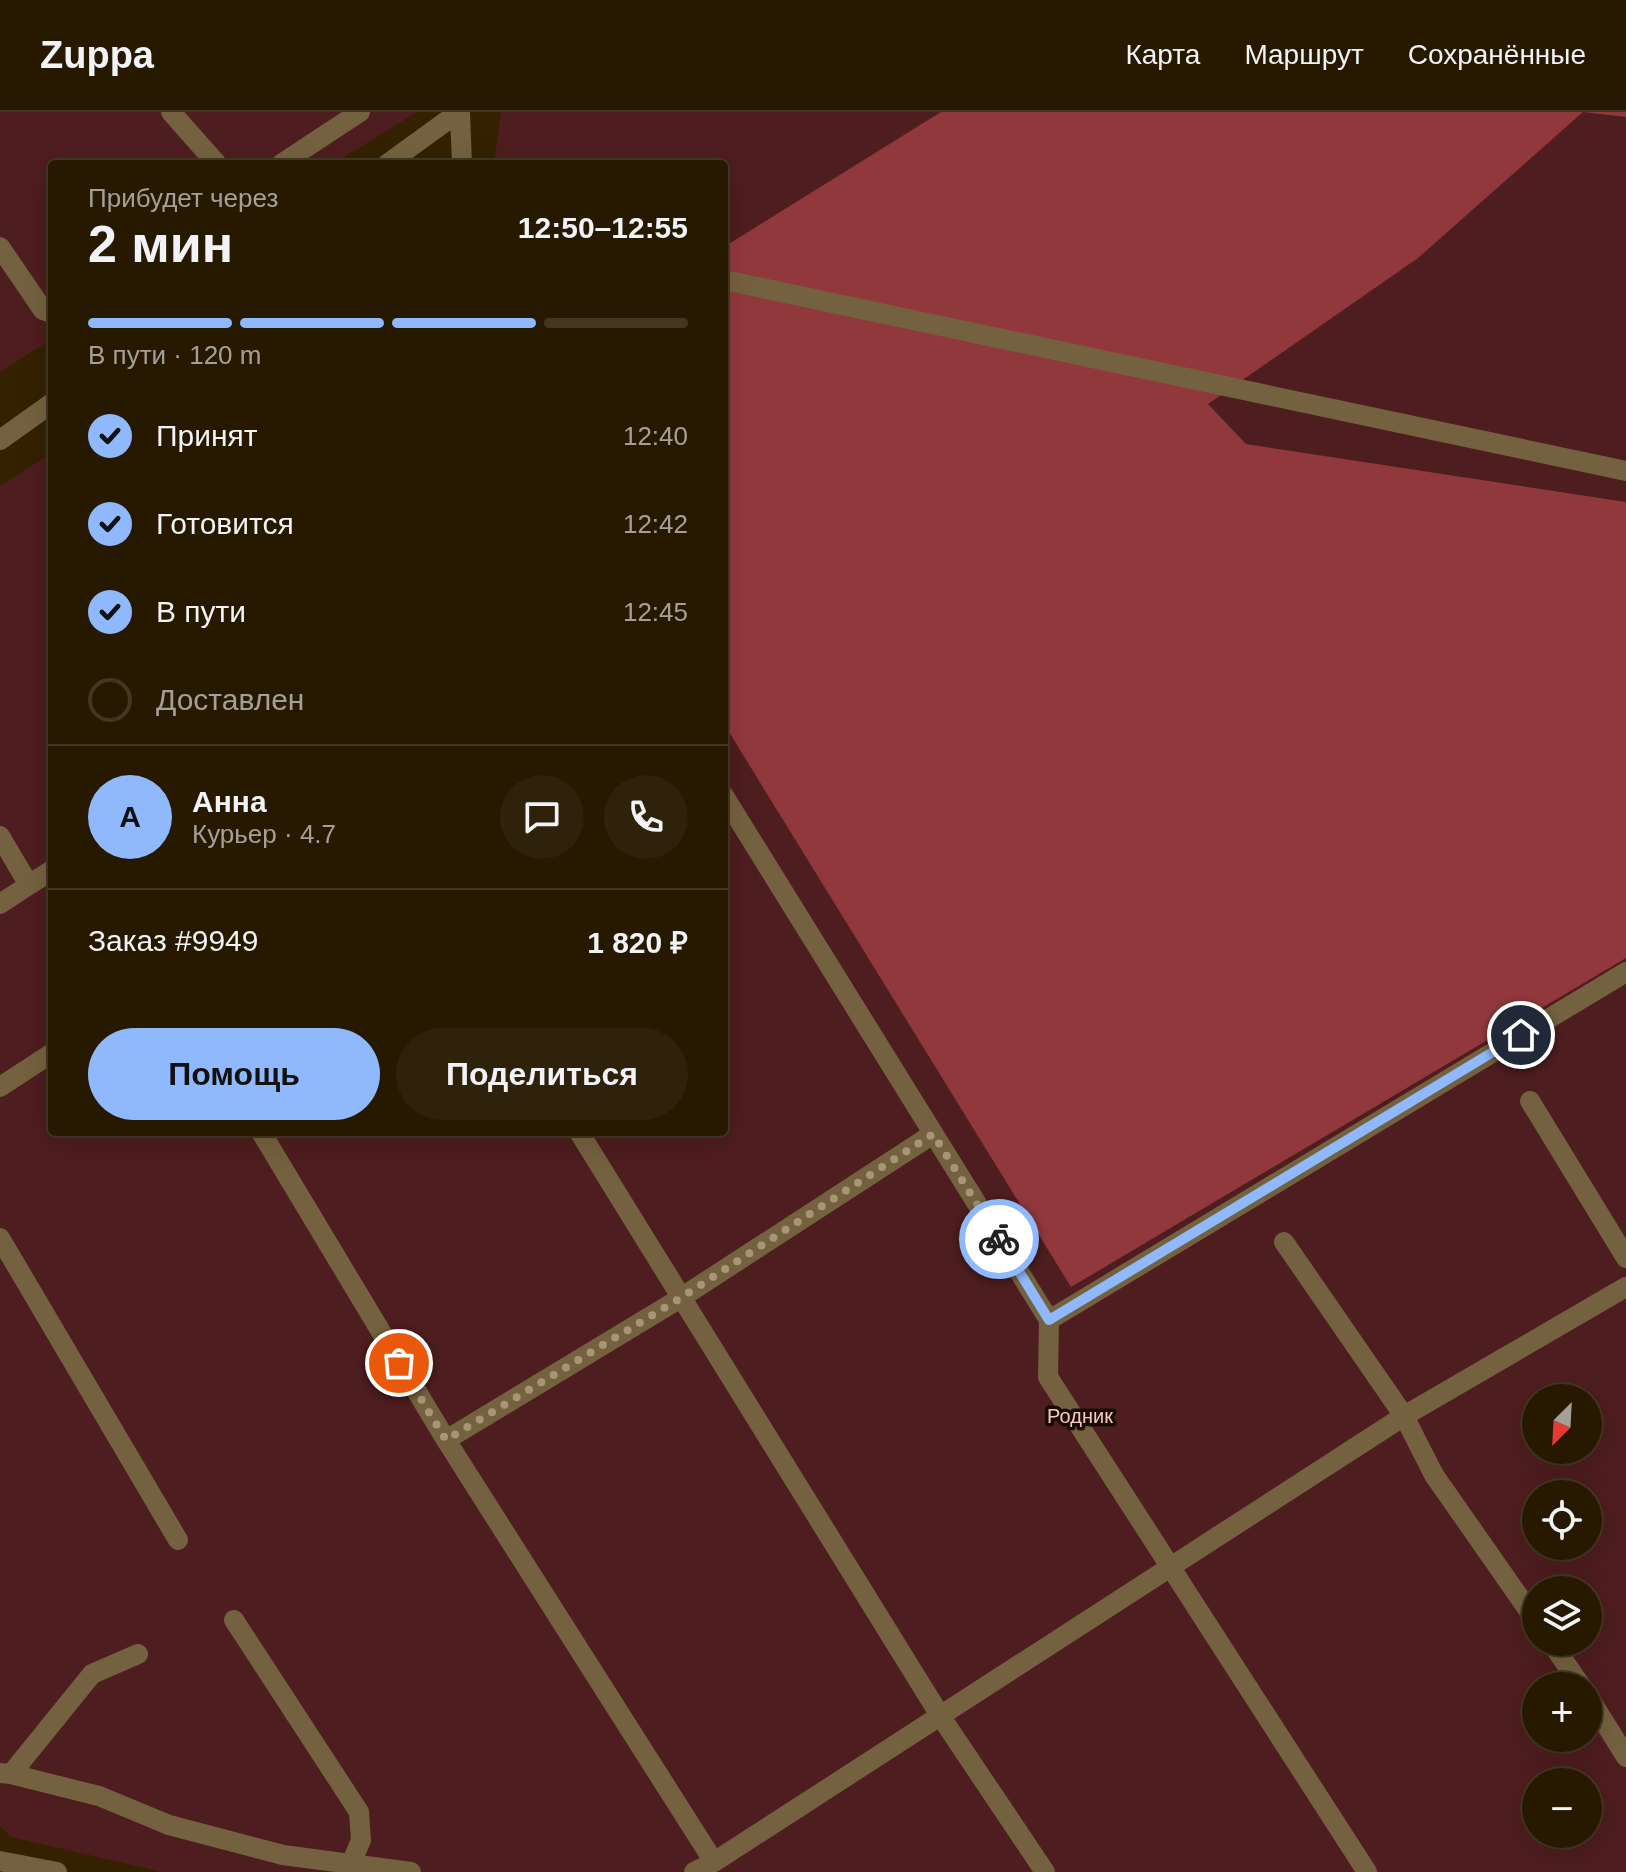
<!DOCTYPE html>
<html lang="ru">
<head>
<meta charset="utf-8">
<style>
  :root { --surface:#261900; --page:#2e220a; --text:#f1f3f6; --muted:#a4a099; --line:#423822; --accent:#8fb8fd }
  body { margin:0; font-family:Helvetica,sans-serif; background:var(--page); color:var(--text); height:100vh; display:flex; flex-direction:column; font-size:30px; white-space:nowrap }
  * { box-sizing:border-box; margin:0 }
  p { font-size:26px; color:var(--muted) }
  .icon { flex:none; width:44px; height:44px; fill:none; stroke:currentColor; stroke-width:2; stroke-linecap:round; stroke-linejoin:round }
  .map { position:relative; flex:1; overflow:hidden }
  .panel { position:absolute; left:48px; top:48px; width:680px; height:976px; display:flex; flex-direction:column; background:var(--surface); border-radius:8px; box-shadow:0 8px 32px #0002,0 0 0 2px var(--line) }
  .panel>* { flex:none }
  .needle { width:52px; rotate:204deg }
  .buttons { position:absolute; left:1522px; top:1272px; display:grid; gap:16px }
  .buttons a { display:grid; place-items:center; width:80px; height:80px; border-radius:50%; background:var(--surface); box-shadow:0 8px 32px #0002,0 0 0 2px var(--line); font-size:40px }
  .pin { position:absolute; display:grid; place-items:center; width:68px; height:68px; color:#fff; margin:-34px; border:4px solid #fff; border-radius:50%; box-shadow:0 2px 8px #0007 }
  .courier { position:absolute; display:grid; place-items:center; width:80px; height:80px; margin:-40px; border:6px solid #8fb8fd; border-radius:50%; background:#fff; color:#222; box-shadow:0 2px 10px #0007 }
  .headline em { font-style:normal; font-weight:700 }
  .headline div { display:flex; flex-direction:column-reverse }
  .headline { display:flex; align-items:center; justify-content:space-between; height:136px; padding:0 40px }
  h1 { font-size:52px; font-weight:700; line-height:60px }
  .bar { display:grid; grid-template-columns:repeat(4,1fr); gap:12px 8px; align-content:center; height:96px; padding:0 40px }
  .bar i { height:10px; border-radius:6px; background:var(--line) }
  .bar .on { background:var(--accent) }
  .bar p { grid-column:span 4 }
  .line { display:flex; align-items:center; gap:20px; padding:0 40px; border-top:2px solid var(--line) }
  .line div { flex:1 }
  .round { display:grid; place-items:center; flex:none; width:84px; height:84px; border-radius:42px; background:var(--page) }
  ol { padding:0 40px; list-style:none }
  li { display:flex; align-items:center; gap:24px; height:88px }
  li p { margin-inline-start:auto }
  li .icon { padding:8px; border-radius:50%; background:var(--accent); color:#111; stroke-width:4 }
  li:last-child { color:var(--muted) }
  li i { width:44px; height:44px; border:4px solid var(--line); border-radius:50% }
  .primary-button { display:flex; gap:16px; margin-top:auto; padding:16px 40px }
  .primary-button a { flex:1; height:92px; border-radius:48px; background:var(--accent); color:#111; font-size:32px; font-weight:700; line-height:92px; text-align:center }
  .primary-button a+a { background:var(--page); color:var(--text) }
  header { display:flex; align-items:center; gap:48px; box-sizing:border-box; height:112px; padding:0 40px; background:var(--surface); border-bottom:2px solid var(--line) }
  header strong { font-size:38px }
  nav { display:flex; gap:44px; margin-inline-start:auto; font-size:28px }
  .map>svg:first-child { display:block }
</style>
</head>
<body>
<header>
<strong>Zuppa</strong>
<nav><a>Карта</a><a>Маршрут</a><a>Сохранённые</a></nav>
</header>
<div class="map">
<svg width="1626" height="1760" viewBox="0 0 1626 1760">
  <rect width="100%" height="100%" fill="#332100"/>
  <!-- green -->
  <path fill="#4e1d1f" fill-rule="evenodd" d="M0 0H417L333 52H52V227L0 260Z
    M501 0H1626V1760H162L11 1725 0 1714V374L52 341V1020H724V52H494ZM1536 1286H1588V1338H1536ZM1536 1382H1588V1434H1536ZM1536 1478H1588V1530H1536ZM1536 1574H1588V1626H1536ZM1536 1670H1588V1722H1536Z"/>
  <!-- forest -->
  <path fill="#91383d" d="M941 0H1626V5L1583 0 1418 146 1208 292 1246 332 1626 390V846L1071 1175 724 612V135Z"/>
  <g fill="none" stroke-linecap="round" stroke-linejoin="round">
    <!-- minor -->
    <path stroke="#74613f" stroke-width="20" d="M171 0 217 52
      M460 0 462 52
      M281 52 360 0
      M387 52 459 0
      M0 135 43 198 52 201
      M724 168 1626 359
      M0 328 52 291
      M724 684 1049 1208 1626 860
      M0 724 29 773 0 792
      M29 773 52 758
      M0 975 52 941
      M1530 989 1626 1146
      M261 1020 446 1328 714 1750 1404 1304 1626 1175
      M579 1020 941 1605 1045 1760
      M0 1126 178 1428
      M1284 1130 1404 1304 1434 1363 1536 1509
      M1049 1208 1048 1265 1367 1760
      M446 1328 679 1187 933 1022
      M234 1508 359 1700 361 1728 351 1752
      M1551 1530 1581 1574
      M1588 1584 1626 1645
      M0 1661 11 1662 92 1562 138 1542
      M11 1662 99 1684 169 1713 283 1743 411 1760
      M0 1749 57 1760
      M694 1760 714 1750"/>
  </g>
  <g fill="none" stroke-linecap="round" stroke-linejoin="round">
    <!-- done -->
    <path stroke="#a89575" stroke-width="8" stroke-dasharray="0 14.4" d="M399 1251 446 1328 679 1187 933 1022 999 1127"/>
    <!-- route -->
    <path stroke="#8fb8fd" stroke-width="10" d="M999 1127 1049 1208 1521 923"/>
  </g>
  <g text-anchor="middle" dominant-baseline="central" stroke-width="7" stroke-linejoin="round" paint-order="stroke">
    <!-- park labels -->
    <g font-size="20" fill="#fac6c4" stroke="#170c00">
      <text x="1080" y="1304">Родник</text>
    </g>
  </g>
</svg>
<div class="buttons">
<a><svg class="needle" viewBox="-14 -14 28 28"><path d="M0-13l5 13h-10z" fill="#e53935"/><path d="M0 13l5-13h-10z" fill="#a4a099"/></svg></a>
<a><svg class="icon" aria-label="locate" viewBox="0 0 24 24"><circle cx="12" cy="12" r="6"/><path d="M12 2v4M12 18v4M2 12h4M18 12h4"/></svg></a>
<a><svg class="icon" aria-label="layers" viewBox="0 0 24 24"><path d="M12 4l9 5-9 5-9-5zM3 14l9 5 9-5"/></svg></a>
<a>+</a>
<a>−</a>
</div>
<div class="pin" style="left:399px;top:1251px;background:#ea580c"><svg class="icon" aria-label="bag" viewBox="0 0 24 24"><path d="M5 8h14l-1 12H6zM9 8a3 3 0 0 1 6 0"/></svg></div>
<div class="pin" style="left:1521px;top:923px;background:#1f2937"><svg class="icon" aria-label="home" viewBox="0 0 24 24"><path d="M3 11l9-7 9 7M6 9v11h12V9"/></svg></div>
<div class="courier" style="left:999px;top:1127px"><svg class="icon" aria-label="bike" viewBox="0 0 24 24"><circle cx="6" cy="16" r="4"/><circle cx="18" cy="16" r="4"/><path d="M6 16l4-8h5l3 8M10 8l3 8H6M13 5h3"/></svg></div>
<section class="panel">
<div class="headline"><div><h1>2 мин</h1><p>Прибудет через</p></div><em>12:50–12:55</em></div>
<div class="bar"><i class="on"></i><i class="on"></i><i class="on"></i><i></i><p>В пути · 120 m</p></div>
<ol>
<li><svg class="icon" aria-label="check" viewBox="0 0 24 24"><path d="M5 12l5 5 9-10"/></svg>Принят<p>12:40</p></li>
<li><svg class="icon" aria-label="check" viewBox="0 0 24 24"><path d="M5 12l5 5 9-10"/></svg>Готовится<p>12:42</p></li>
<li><svg class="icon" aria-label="check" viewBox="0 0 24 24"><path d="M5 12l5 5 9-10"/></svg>В пути<p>12:45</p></li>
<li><i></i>Доставлен</li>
</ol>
<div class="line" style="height:144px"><b class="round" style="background:var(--accent);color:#111">А</b><div><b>Анна</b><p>Курьер · 4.7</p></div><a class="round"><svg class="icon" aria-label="chat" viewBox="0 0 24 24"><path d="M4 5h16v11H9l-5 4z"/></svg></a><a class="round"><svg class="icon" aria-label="phone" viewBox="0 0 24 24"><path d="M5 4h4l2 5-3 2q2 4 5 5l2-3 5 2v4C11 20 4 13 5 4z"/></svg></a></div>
<div class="line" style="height:104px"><div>Заказ #9949</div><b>1 820 ₽</b></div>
<div class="primary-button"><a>Помощь</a><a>Поделиться</a></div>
</section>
</div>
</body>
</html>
